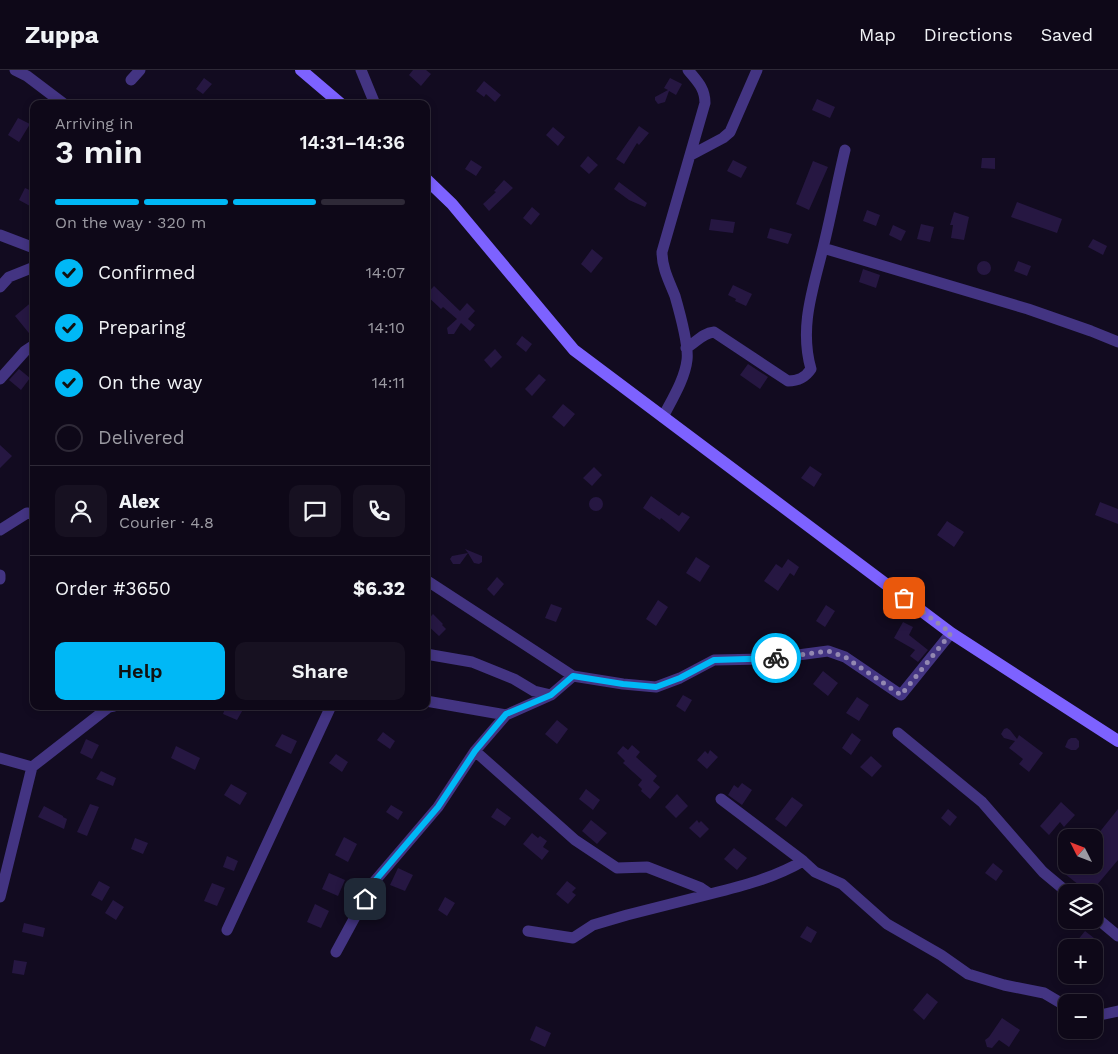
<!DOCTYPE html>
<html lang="en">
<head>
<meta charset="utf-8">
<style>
  :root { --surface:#0e0818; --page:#171121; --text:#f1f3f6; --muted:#9b9aa2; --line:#2e2937; --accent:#00b8f6 }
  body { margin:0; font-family:"Work Sans",sans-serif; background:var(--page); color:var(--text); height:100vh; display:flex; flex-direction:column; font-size:19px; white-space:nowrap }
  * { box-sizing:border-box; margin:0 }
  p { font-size:16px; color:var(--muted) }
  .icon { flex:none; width:28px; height:28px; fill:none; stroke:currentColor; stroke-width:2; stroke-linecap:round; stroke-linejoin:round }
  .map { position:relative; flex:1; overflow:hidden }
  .panel { position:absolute; left:30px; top:30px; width:400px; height:610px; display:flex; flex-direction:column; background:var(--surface); border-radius:10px; box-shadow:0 2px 8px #0003,0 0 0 1px var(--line) }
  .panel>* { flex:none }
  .needle { width:32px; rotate:312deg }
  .controls { position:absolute; left:1058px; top:759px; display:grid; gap:10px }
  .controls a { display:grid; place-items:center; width:45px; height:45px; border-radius:10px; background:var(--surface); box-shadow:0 2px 8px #0003,0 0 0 1px var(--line); font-size:25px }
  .pin { position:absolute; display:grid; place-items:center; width:42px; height:42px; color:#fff; margin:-21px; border-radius:10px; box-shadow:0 2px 8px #0006 }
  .courier { position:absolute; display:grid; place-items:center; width:50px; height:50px; margin:-25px; border:4px solid #00b8f6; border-radius:50%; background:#fff; color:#222; box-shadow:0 1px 6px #0007 }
  .head em { font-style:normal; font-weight:600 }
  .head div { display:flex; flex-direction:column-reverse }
  .head { display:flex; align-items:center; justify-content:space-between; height:85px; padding:0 25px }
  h1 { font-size:32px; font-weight:600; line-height:38px }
  .bar { display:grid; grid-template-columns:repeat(4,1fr); gap:8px 5px; align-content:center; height:60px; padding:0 25px }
  .bar i { height:6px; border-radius:4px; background:var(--line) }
  .bar .active { background:var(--accent) }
  .bar p { grid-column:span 4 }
  .line { display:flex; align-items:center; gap:12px; padding:0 25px; border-top:1px solid var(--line) }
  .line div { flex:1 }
  .round { display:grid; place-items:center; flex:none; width:52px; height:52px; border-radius:10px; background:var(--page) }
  ol { padding:0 25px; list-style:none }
  li { display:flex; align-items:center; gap:15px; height:55px }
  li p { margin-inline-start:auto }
  li .icon { padding:5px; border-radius:50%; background:var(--accent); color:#111; stroke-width:4 }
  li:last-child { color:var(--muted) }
  li i { width:28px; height:28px; border:2px solid var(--line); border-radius:50% }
  .cta { display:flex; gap:10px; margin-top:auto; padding:10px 25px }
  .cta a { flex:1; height:58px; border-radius:10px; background:var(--accent); color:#111; font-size:20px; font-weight:600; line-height:58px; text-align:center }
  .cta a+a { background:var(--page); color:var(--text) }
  header { display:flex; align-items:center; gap:30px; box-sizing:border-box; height:70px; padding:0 25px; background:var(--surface); border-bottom:1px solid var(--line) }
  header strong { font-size:24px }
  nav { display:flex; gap:28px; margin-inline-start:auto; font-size:18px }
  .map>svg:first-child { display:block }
</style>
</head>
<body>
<header>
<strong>Zuppa</strong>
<nav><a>Map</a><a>Directions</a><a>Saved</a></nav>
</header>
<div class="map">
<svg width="1118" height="984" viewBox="0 0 1118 984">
  <rect width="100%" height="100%" fill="#120b20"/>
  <!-- building -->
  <path fill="#261742" d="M413 0H426L431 4 421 16 409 5Z
    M204 8 212 14 203 24 196 19Z
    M670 8 682 14 676 25 669 21 665 32 658 34 655 30V27L668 20 664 18Z
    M484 11 501 25 495 32 486 24 484 27 476 21Z
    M817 29 835 37 830 48 812 40Z
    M18 48 30 54 19 72 8 65Z
    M639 56 649 63 639 75 637 73 624 94 616 89Z
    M553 57 565 67 558 76 546 65Z
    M588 86 598 95 589 104 580 96Z
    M982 88H995V99L981 98Z
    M471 90 482 97 476 106 465 99Z
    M733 90 747 97 741 108 727 101Z
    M813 91 828 97 809 140 796 134Z
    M504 110 513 118 489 141 483 134 496 122 494 121Z
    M619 112 647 133 645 137 629 130 614 119Z
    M25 118 34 122V128L30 136 19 130Z
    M1017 132 1062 149 1057 163 1011 147Z
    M532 137 540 144 531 155 523 148Z
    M867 140 880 145 876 156 863 151Z
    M954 142 969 147 964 170 951 168 953 155H950Z
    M711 149 735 152 733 163 709 160Z
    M921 154 934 157 930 172 917 169Z
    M893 155 906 161 901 171 889 165Z
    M770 158 792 164 788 174 767 168Z
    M1093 169 1107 176 1103 185 1088 177Z
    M592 179 603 188 591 203 581 194Z
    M977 198a7 7 0 1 1 14 0a7 7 0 1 1-14 0Z
    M1018 191 1031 196 1027 206 1014 201Z
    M863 199 880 205 876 218 859 212Z
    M733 215 752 224 746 236 735 231 736 229 728 225Z
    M434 216 460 241 467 233 475 241 468 249 475 255 470 261 461 253 454 264H448L447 258 457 249 443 237 441 239 426 225Z
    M34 230V268H33L15 246Z
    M522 266 532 274 526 282 516 274Z
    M495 279 502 287 491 298 484 290Z
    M748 294 768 307 760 319 740 305Z
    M19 299 30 308 21 320 9 310Z
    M539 304 546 310 532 326 525 319Z
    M563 334 575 344 564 357 552 347Z
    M0 375 12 386 0 398Z
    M810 396 822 404 814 417 801 408Z
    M594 397 602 405 592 416 583 408Z
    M651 426 679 446 682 442 690 447 679 462 661 448 660 450 643 438Z
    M589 434a7 7 0 1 1 14 0a7 7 0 1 1-14 0Z
    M1100 432 1118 439V454L1095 445Z
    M947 451 964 462 954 477 937 465Z
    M465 479 482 486V492L479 494 474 493 468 483 460 494H453L450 489 452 486 468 483Z
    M696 487 710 496 700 512 686 503Z
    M788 489 799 497 794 506 790 503 778 521 764 511 776 494 782 498Z
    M497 507 504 514 494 526 487 519Z
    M658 530 668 537 656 556 646 549Z
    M551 534 562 538 556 552 545 548Z
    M826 535 835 541 825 557 816 551Z
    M433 544 443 554 442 555 446 559 439 566 426 554V552Z
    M903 552 913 557 909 565 928 580 918 592 910 586 915 580 894 568Z
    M823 601 838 613 828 626 813 614Z
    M683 625 692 630 685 642 676 636Z
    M857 627 869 635 859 651 846 643Z
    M226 636H245L237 650 223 644Z
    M557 650 568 659 557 674 545 664Z
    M1007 658 1010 660 1017 669 1019 665 1043 683 1029 702 1019 694 1023 689 1009 678 1015 671 1004 668 1001 664 1004 659Z
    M383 662 395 671 390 679 377 670Z
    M852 663 861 670 851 685 842 678Z
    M282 664 297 671 291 684 275 676Z
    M1071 668H1076L1079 671V677L1076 680H1071L1065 677 1068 670Z
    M86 669 99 675 92 689 80 683Z
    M632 675 640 682 636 687 657 706 653 711 660 717 650 729 641 721 642 719 638 715 642 710 623 693 625 691 617 683 623 676 628 680Z
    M176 676 200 688 195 700 171 688Z
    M710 680 718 687 707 699 697 690 705 681 708 684Z
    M336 684 348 692 342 702 329 693Z
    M871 686 882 696 872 707 860 697Z
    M101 701 116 708 113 716 96 709Z
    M742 713 752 720 742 735 728 725 734 715 738 718Z
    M231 714 247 723 240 735 224 725Z
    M586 719 600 730 593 740 579 729Z
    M677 724 688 736 676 748 665 737Z
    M792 727 803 735 786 757 775 749Z
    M1061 732 1075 745 1064 757 1060 752 1049 765 1040 756Z
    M90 734 99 737 87 766 77 762Z
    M391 735 403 742 398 750 386 742Z
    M44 736 63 746V747L67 749 64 759 38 747Z
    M497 738 511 748 505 756 491 747Z
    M948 739 957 747 950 756 941 748Z
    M1118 739V790L1091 822H1088L1065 804 1072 795H1094V769Z
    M591 750 607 763 597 774 582 761Z
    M697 750 699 753 701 751 709 759 700 768 689 758Z
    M532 763 538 768 540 766 547 771 543 777 549 781 542 790 523 774Z
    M344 767 357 774 348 792 335 785Z
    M135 768 148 773 143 784 131 779Z
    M734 778 747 788 737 800 724 789Z
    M227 786 238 791 234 801 223 797Z
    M993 793 1003 801 996 811 985 803Z
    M398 798 413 805 405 821 390 815Z
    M329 803 345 810 338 826 322 819Z
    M99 811 110 817 102 831 91 825Z
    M567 811 576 818 572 822 576 825 568 834 556 824Z
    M212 813 225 818 217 836 204 831Z
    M445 827 455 833 447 846 438 840Z
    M113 830 124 837 116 850 105 843Z
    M315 834 329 841 321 858 307 852Z
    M24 853 45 858 43 867 22 862Z
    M807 856 817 862 811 873 800 867Z
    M1085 861 1094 868 1086 878 1077 871Z
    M14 890 27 892 24 905 12 903Z
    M927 923 938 932 924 950 913 940Z
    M1002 948 1020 960 1009 977 999 970 992 978 987 977 985 970 989 967Z
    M536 956 551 963 545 977 530 970Z"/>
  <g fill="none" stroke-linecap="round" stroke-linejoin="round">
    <!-- street -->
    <path stroke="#433482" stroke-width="11" d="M15 0 27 6 64 34
      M361 0 375 34
      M131 10 140 0
      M691 85 723 68 730 62 757 0
      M0 165 34 178
      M823 178 1028 239 1091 261 1118 272
      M0 217 9 207 34 197
      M686 278C696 273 702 263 714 262L788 311C798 311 805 308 811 299 799 257 813 219 823 178 831 146 837 113 845 80
      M0 309 25 281 34 275
      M663 347C671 331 685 309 687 290 689 276 679 240 675 226 669 211 662 198 662 182L705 33C705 18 697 11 688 0
      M0 460 27 443 34 444
      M0 505V509
      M426 510 573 606
      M551 625 573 606 623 614 656 617 680 608 714 590 768 589 828 581 845 587 901 625 951 563
      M426 631 506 645
      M898 663 982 732 1043 802 1067 822
      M475 681 575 770 617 798 647 797 701 818 710 824C742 816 774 808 803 791L815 802 842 814 887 854 941 885 968 904 1004 915 1044 923 1066 936
      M0 688 32 697
      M721 729 803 791
      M0 827 32 697 109 637 114 636
      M1094 846 1118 866
      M227 860 331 636
      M528 861 573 868 593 855 627 845 710 824
      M336 882 374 812 438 737 475 681 506 645 551 625 534 621 514 609 472 592 426 584
      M1094 944 1100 945 1118 941"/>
    <!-- secondary -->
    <path stroke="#7d62ff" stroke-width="12" d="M301 0 341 34
      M426 109 452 134 574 280 951 563 1118 671"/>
  </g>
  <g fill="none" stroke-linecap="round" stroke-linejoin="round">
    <!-- done -->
    <path stroke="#9388b1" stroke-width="5" stroke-dasharray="0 9" d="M776 588 828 581 845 587 901 625 951 563 904 528"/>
    <!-- route -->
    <path stroke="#00b8f6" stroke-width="6" d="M365 829 374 812 438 737 475 681 506 644 551 625 573 606 623 614 656 617 680 608 714 590 776 588"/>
  </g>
</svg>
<div class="controls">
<a><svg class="needle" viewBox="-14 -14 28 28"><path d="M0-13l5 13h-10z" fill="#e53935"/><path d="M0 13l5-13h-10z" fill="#9b9aa2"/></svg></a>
<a><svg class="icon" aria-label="layers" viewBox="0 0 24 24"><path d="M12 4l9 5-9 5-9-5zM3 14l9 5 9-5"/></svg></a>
<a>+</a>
<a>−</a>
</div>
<div class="pin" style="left:904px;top:528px;background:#ea580c"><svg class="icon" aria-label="bag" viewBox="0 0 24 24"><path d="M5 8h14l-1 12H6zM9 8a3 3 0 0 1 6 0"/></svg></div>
<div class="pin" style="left:365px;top:829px;background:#1f2937"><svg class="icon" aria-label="home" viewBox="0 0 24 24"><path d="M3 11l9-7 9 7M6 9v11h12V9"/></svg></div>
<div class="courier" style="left:776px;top:588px"><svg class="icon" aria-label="bike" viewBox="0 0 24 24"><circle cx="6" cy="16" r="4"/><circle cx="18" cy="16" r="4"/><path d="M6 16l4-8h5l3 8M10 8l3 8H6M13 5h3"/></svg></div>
<section class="panel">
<div class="head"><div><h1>3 min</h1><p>Arriving in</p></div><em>14:31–14:36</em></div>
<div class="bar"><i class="active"></i><i class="active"></i><i class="active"></i><i></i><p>On the way · 320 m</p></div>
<ol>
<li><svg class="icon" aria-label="check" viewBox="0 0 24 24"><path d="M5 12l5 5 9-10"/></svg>Confirmed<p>14:07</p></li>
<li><svg class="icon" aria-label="check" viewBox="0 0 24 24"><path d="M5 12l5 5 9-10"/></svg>Preparing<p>14:10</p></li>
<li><svg class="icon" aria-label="check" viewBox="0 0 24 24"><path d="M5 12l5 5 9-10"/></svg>On the way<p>14:11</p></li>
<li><i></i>Delivered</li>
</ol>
<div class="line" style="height:90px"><a class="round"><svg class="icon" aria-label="person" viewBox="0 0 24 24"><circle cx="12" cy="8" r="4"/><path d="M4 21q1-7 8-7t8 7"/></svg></a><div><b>Alex</b><p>Courier · 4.8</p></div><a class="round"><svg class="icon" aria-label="chat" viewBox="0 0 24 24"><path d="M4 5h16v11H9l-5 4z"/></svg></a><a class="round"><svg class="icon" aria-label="phone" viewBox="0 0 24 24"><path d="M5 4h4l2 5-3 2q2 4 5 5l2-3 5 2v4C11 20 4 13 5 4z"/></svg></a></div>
<div class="line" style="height:65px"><div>Order #3650</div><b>$6.32</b></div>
<div class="cta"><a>Help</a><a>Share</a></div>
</section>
</div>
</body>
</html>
